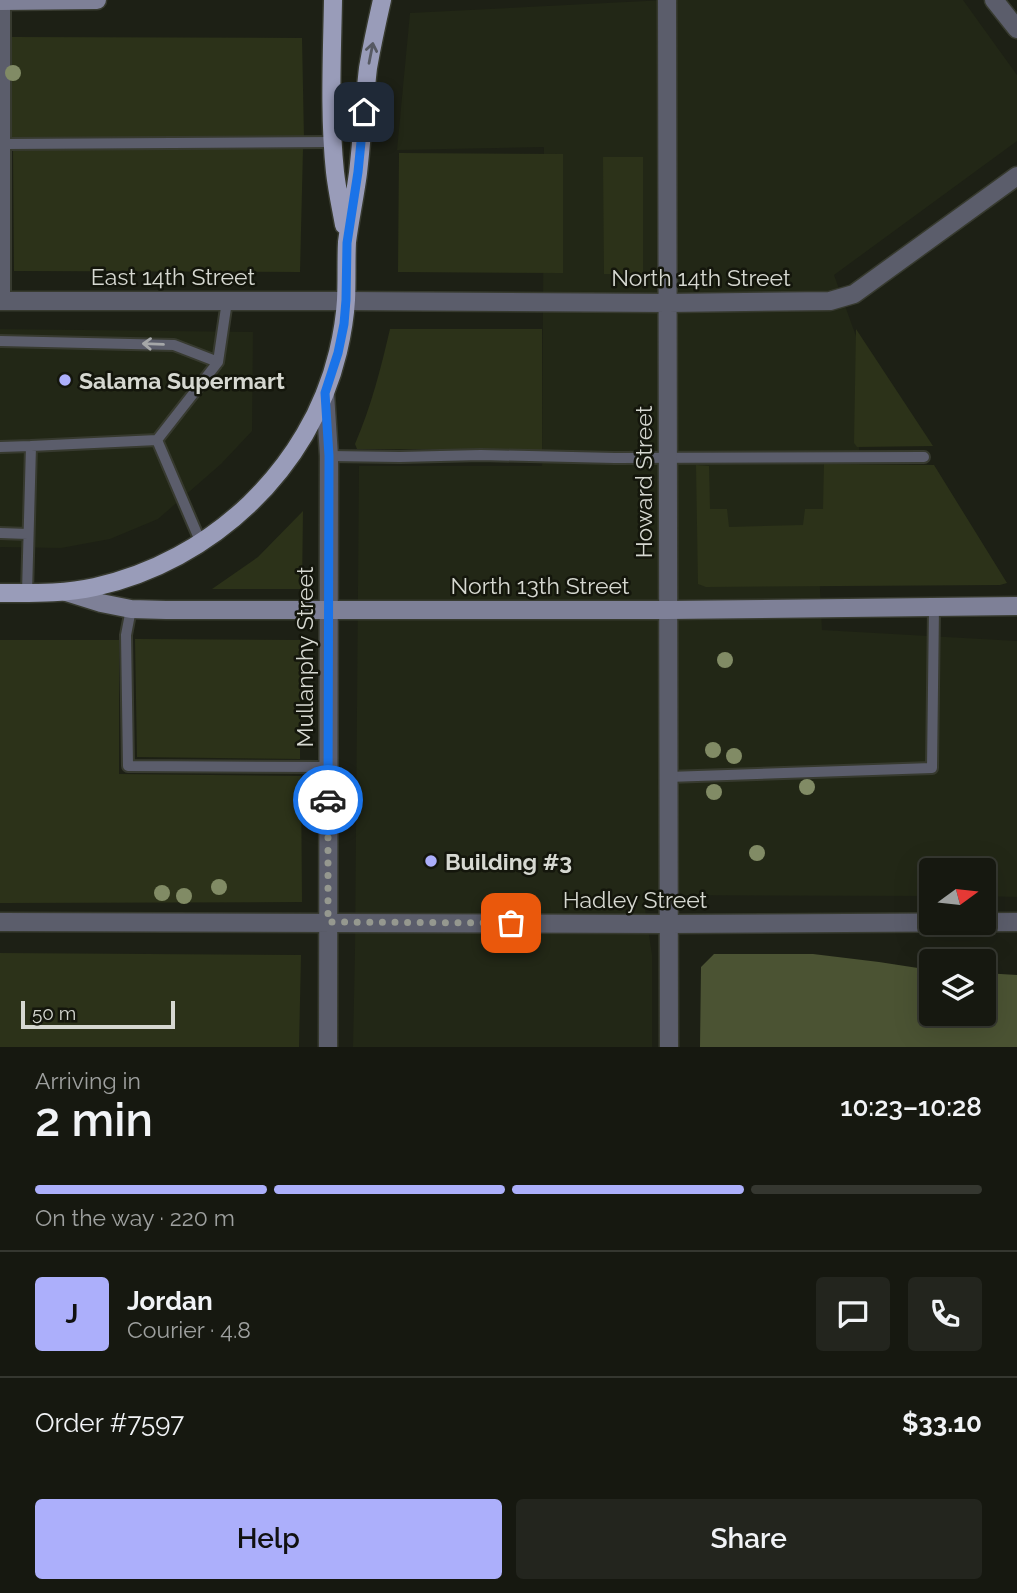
<!DOCTYPE html>
<html lang="en">
<head>
<meta charset="utf-8">
<style>
  :root { --surface:#161810; --page:#23251e; --text:#f1f3f6; --muted:#9ea09f; --line:#353730; --accent:#acaffb }
  body { margin:0; font-family:Raleway,sans-serif; background:var(--page); color:var(--text); height:100vh; display:flex; flex-direction:column; font-size:26px; white-space:nowrap }
  * { box-sizing:border-box; margin:0 }
  p { font-size:23px; color:var(--muted) }
  .icon { flex:none; width:38px; height:38px; fill:none; stroke:currentColor; stroke-width:2; stroke-linecap:round; stroke-linejoin:round }
  .map { position:relative; height:1047px; overflow:hidden }
  .sheet { display:flex; flex-direction:column; background:var(--surface); flex:1 }
  .sheet>* { flex:none }
  .needle { width:46px; rotate:75deg }
  .fabs { position:absolute; left:919px; top:858px; display:grid; gap:14px }
  .fabs a { display:grid; place-items:center; width:77px; height:77px; border-radius:7px; background:var(--surface); box-shadow:0 7px 28px #0002,0 0 0 2px var(--line); font-size:35px }
  .scale { position:absolute; left:21px; bottom:18px; width:154px; box-sizing:border-box; padding-left:7px; border:4px solid #d6d8d1; border-top:0; font-size:19px; line-height:24px; white-space:nowrap; color:#d6d8d1; -webkit-text-stroke:5px #14160c; paint-order:stroke }
  .pin { position:absolute; display:grid; place-items:center; width:60px; height:60px; color:#fff; margin:-30px; border-radius:14px; box-shadow:0 4px 10px #0006 }
  .courier { position:absolute; display:grid; place-items:center; width:70px; height:70px; margin:-35px; border:5px solid #1a73e8; border-radius:50%; background:#fff; color:#222; box-shadow:0 2px 9px #0007 }
  .overview em { font-style:normal; font-weight:600 }
  .overview div { display:flex; flex-direction:column-reverse }
  .overview { display:flex; align-items:center; justify-content:space-between; height:119px; padding:0 35px }
  h1 { font-size:46px; font-weight:600; line-height:52px }
  .bar { display:grid; grid-template-columns:repeat(4,1fr); gap:10px 7px; align-content:center; height:84px; padding:0 35px }
  .bar i { height:9px; border-radius:5px; background:var(--line) }
  .bar .selected { background:var(--accent) }
  .bar p { grid-column:span 4 }
  .line { display:flex; align-items:center; gap:18px; padding:0 35px; border-top:2px solid var(--line) }
  .line div { flex:1 }
  .round { display:grid; place-items:center; flex:none; width:74px; height:74px; border-radius:7px; background:var(--page) }
  .primary-button { display:flex; gap:14px; margin-top:auto; padding:14px 35px }
  .primary-button a { flex:1; height:80px; border-radius:7px; background:var(--accent); color:#111; font-size:28px; font-weight:600; line-height:80px; text-align:center }
  .primary-button a+a { background:var(--page); color:var(--text) }
  .map>svg:first-child { display:block }
</style>
</head>
<body>
<div class="map">
<svg width="1017" height="1047" viewBox="0 0 1017 1047">
  <rect width="100%" height="100%" fill="#1d2015"/>
  <!-- built -->
  <path fill="#222716" d="M666 0H963L1017 75V141L834 275 857 339 861 546 818 548 822 630 1017 641V897L984 896V870H931V896L643 895 652 955V1047H353L355 950 359 466H542L544 147 397 150 410 13Z
    M0 329 253 332 252 431 221 464 158 519 110 539 61 548 0 547Z"/>
  <!-- green -->
  <path fill="#2c3219" d="M10 37 302 38 304 139H10Z
    M13 149H303L300 272 14 271Z
    M399 153 563 154V273L398 272Z
    M603 157H643V274H604Z
    M390 329H542V450L357 449 355 444C371 407 381 368 390 329Z
    M856 329 933 446 857 447 854 443Z
    M824 464 934 465 1007 583 1000 585 706 587 698 584 696 465 709 466 710 509H727L729 527 803 525 805 509H823Z
    M303 511 302 589H212L258 557Z
    M135 639 300 640V759L137 757Z
    M0 640H119V774L301 776 302 902 0 903Z
    M0 953 301 955 299 1047H0Z"/>
  <!-- forest -->
  <path fill="#4b5333" d="M714 954H813L879 962 931 970V1013H984V973L1017 975V1047H700L701 967Z"/>
  <g fill="none" stroke-linecap="round" stroke-linejoin="round">
    <!-- lane casing -->
    <g stroke="#373a2f" stroke-width="14">
      <path id="lane" d="M5 0V301
        M5 144 333 142
        M0 341 174 345 218 362
        M157 440 218 362 227 301
        M0 447 31 446
        M329 456 400 457 481 455 615 458 924 457
        M0 533 28 534
        M27 593 31 446 157 440 201 543
        M131 609 126 635 128 766 328 767
        M668 777 932 768 934 607"/>
    </g>
    <!-- street casing -->
    <g stroke="#373a2f" stroke-width="21">
      <path id="street" d="M667 0 669 1047
        M994 0 1017 29
        M0 301H346L668 303 830 301 854 294 1017 176
        M325 393 329 456 328 1047
        M0 922 668 924 1017 922"/>
    </g>
    <!-- secondary casing -->
    <g stroke="#373a2f" stroke-width="21">
      <path id="secondary" d="M0 1 97 0
        M66 592 101 603 131 609 166 610H668L1017 606"/>
    </g>
    <!-- primary casing -->
    <g stroke="#373a2f" stroke-width="21">
      <path id="primary" d="M333 0C332 57 329 115 335 172 337 190 341 208 344 225
        M0 593C32 593 64 594 95 587 212 561 310 469 338 352 342 335 345 317 346 300 347 281 346 261 347 242 350 219 355 196 358 173 362 138 364 103 368 68 372 45 377 22 382 0"/>
    </g>
    <!-- lane -->
    <use href="#lane" stroke="#5b5d6b" stroke-width="10"/>
    <!-- street -->
    <use href="#street" stroke="#5b5d6b" stroke-width="18"/>
    <!-- secondary -->
    <use href="#secondary" stroke="#7e8097" stroke-width="18"/>
    <!-- primary -->
    <use href="#primary" stroke="#999cb9" stroke-width="18"/>
  </g>
  <!-- trees -->
  <g fill="#818b65">
    <circle cx="13" cy="73" r="8"/>
    <circle cx="725" cy="660" r="8"/>
    <circle cx="713" cy="750" r="8"/>
    <circle cx="734" cy="756" r="8"/>
    <circle cx="807" cy="787" r="8"/>
    <circle cx="714" cy="792" r="8"/>
    <circle cx="757" cy="853" r="8"/>
    <circle cx="219" cy="887" r="8"/>
    <circle cx="162" cy="893" r="8"/>
    <circle cx="184" cy="896" r="8"/>
  </g>
  <!-- one-way arrows -->
  <defs><path id="oneway-shaft" d="M-6 0H5M1.5-3L5.5 0L1.5 3" fill="none" stroke-width="1.6" stroke-linecap="round" stroke-linejoin="round" transform="scale(1.75)"/></defs>
  <use stroke="#565962" href="#oneway-shaft" transform="translate(371 53) rotate(-79)"/>
  <use stroke="#a5a7a8" href="#oneway-shaft" transform="translate(153 344) rotate(-178)"/>
  <g fill="none" stroke-linecap="round" stroke-linejoin="round">
    <!-- done -->
    <path stroke="#95988f" stroke-width="7" stroke-dasharray="0 12.6" d="M328 800V922L511 923"/>
    <!-- route -->
    <path stroke="#1a73e8" stroke-width="9" d="M328 800 329 456 325 393 338 353 344 324 346 300 347 243 358 172 364 112"/>
  </g>
  <!-- markers -->
  <g fill="#acaffb" stroke="#14160c" stroke-width="2.5">
    <circle cx="65" cy="380" r="7"/>
    <circle cx="431" cy="861" r="7"/>
  </g>
  <g text-anchor="middle" dominant-baseline="central" stroke-width="5" stroke-linejoin="round" paint-order="stroke">
    <!-- street labels -->
    <g font-size="23" fill="#d6d8d1" stroke="#14160c">
      <text x="173" y="276">East 14th Street</text>
      <text x="701" y="277">North 14th Street</text>
      <text transform="translate(643 482) rotate(-90)">Howard Street</text>
      <text x="540" y="585">North 13th Street</text>
      <text transform="translate(304 657) rotate(-90)">Mullanphy Street</text>
      <text x="635" y="899">Hadley Street</text>
    </g>
    <!-- poi labels -->
    <g font-size="23" font-weight="bold" fill="#d6d8d1" stroke="#14160c" text-anchor="start">
      <text x="79" y="380">Salama Supermart</text>
      <text x="445" y="861">Building #3</text>
    </g>
  </g>
</svg>
<div class="fabs">
<a><svg class="needle" viewBox="-14 -14 28 28"><path d="M0-13l5 13h-10z" fill="#e53935"/><path d="M0 13l5-13h-10z" fill="#9ea09f"/></svg></a>
<a><svg class="icon" aria-label="layers" viewBox="0 0 24 24"><path d="M12 4l9 5-9 5-9-5zM3 14l9 5 9-5"/></svg></a>
</div>
<div class="scale">50 m</div>
<div class="pin" style="left:511px;top:923px;background:#ea580c"><svg class="icon" aria-label="bag" viewBox="0 0 24 24"><path d="M5 8h14l-1 12H6zM9 8a3 3 0 0 1 6 0"/></svg></div>
<div class="pin" style="left:364px;top:112px;background:#1f2937"><svg class="icon" aria-label="home" viewBox="0 0 24 24"><path d="M3 11l9-7 9 7M6 9v11h12V9"/></svg></div>
<div class="courier" style="left:328px;top:800px"><svg class="icon" aria-label="car" viewBox="0 0 24 24"><path d="M5 17H2v-5l4-1 3-4h7l3 4 3 1v5h-3M9 17h6M6 11h13"/><circle cx="7" cy="17" r="2"/><circle cx="17" cy="17" r="2"/></svg></div>
</div>
<section class="sheet">
<div class="overview"><div><h1>2 min</h1><p>Arriving in</p></div><em>10:23–10:28</em></div>
<div class="bar"><i class="selected"></i><i class="selected"></i><i class="selected"></i><i></i><p>On the way · 220 m</p></div>
<div class="line" style="height:126px"><b class="round" style="background:var(--accent);color:#111">J</b><div><b>Jordan</b><p>Courier · 4.8</p></div><a class="round"><svg class="icon" aria-label="chat" viewBox="0 0 24 24"><path d="M4 5h16v11H9l-5 4z"/></svg></a><a class="round"><svg class="icon" aria-label="phone" viewBox="0 0 24 24"><path d="M5 4h4l2 5-3 2q2 4 5 5l2-3 5 2v4C11 20 4 13 5 4z"/></svg></a></div>
<div class="line" style="height:91px"><div>Order #7597</div><b>$33.10</b></div>
<div class="primary-button"><a>Help</a><a>Share</a></div>
</section>
</body>
</html>
